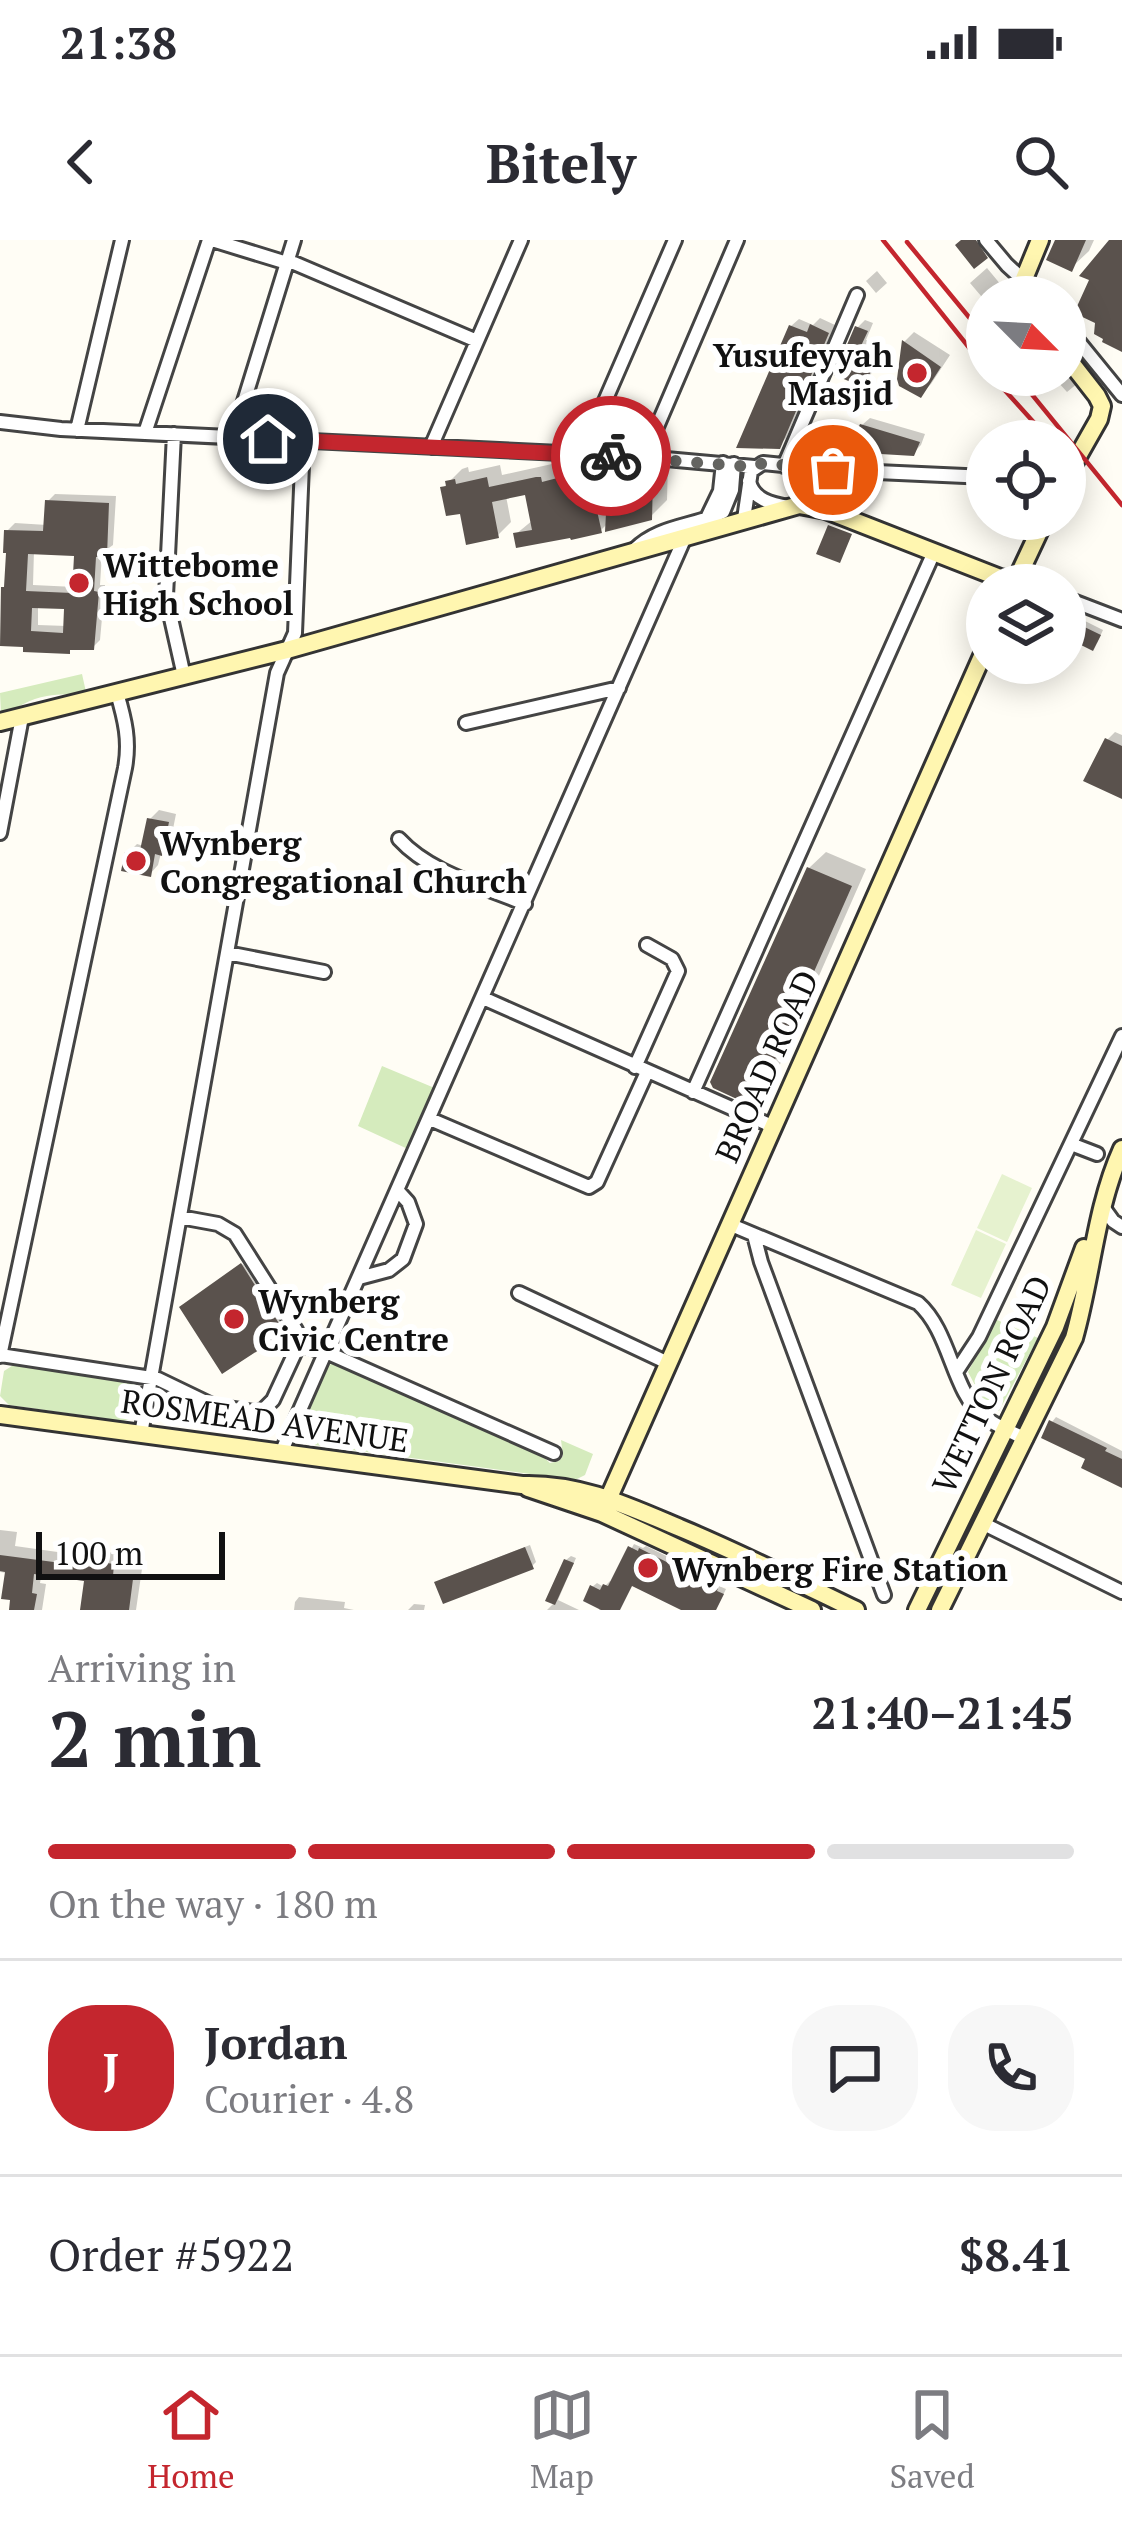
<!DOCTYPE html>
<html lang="en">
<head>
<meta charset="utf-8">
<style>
  :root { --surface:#fff; --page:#f7f7f7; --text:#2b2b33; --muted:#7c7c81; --line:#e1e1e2; --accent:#c4262e }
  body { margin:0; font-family:"PT Serif",serif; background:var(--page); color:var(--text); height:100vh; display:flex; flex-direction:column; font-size:45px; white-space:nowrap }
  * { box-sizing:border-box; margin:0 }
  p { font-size:39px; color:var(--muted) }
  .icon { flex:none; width:66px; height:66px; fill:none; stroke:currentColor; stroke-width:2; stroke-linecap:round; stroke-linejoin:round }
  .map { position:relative; height:1370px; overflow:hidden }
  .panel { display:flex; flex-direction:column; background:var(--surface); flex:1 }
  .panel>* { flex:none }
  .needle { width:78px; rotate:114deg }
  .tools { position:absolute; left:966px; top:36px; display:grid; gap:24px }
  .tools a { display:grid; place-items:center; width:120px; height:120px; border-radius:50%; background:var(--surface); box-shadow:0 6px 30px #0003; font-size:60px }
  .scale { position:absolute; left:36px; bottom:30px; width:189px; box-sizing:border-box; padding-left:12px; border:6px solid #111; border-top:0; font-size:33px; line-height:42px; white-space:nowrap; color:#111; -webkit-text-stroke:9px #fff; paint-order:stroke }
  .pin { position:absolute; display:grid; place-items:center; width:102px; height:102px; color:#fff; margin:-51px; border:6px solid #fff; border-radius:50%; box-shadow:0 3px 12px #0007 }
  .courier { position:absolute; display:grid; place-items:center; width:120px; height:120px; margin:-60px; border:9px solid #c4262e; border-radius:50%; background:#fff; color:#222; box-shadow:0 3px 15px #0007 }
  .head em { font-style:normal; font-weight:600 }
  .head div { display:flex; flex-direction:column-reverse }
  .head { display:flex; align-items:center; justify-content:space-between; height:204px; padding:0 48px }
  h1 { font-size:78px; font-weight:600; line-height:90px }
  .bar { display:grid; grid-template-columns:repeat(4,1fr); gap:18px 12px; align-content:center; height:144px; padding:0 48px }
  .bar i { height:15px; border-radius:9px; background:var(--line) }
  .bar .current { background:var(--accent) }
  .bar p { grid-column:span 4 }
  .line { display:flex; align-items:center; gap:30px; padding:0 48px; border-top:3px solid var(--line) }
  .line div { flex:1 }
  .round { display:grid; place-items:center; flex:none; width:126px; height:126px; border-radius:48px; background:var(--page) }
  .status { display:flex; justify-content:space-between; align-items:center; height:84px; padding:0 60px; background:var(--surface); direction:ltr }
  .status svg { height:33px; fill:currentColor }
  header { display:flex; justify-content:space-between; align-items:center; height:156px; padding:0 48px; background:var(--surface); font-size:54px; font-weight:600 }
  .dock { display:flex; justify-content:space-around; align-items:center; height:168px; border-top:3px solid var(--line); background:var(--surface); font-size:33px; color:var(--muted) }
  .dock a { display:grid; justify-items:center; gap:6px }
  .dock .current { color:var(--accent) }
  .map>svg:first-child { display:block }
</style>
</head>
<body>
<div class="status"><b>21:38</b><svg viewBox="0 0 49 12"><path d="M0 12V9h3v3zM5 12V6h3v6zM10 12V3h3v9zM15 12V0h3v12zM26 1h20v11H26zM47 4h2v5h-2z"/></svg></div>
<header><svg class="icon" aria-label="back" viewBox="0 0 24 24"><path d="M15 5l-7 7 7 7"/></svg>Bitely<svg class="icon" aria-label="search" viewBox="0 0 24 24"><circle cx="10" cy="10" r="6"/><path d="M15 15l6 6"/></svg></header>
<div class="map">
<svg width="1122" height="1370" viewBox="0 0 1122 1370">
  <rect width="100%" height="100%" fill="#fffdf5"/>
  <!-- green -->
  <path fill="#d5ebbd" d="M82 434 86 452C72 456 60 453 47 456 30 458 17 469 1 474L0 453Z
    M382 826 437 849 410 910 358 886Z
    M995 1079 1038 1098 999 1171 986 1166 968 1132Z
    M336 1122 539 1213 550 1223 559 1221 563 1216 561 1200 593 1214 585 1235 575 1240 307 1204 301 1198 300 1192 327 1126Z
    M15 1124 134 1143 138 1150 132 1178 123 1181 9 1165 0 1156 4 1131Z"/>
  <!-- pitch -->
  <path fill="#e6f2cf" d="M1002 934 1032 948 1007 1002 977 988Z
    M976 990 1006 1004 981 1058 951 1045Z"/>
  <!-- shadow -->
  <path fill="#0003" fill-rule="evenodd" d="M1058 0H1094L1089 11 1071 28Z
    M987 28 1011 57H987V63L970 43Z
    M877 31 887 43 876 53 866 41Z
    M820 78 835 85 786 198 778 206 791 86 799 79 813 85Z
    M865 80 873 83 866 100 884 108 870 136 862 143 858 87Z
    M914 92 950 115 931 144 921 154 900 138 904 102Z
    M1068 131 1078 143 1067 152 1057 141Z
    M870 178 925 194 921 205 913 213 862 185Z
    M626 222H668L667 260 650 277 608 283 601 290 516 294 533 280 527 252 506 256 511 282 498 295 462 270 443 248 462 229 468 227 469 232 500 225 502 235 552 224 555 230 582 223 583 226 590 224V227L602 224 606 242Z
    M55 254 116 256 113 305 102 313 100 345H105L100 400 93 407 26 409 7 291 15 283 47 285 48 261ZM34 311 77 313 75 347 33 345ZM38 365 68 367 67 386 38 385Z
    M1077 377 1103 390 1097 403 1073 382Z
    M1115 492 1122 495V557L1108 499Z
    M159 570 176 574 170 604 161 613 158 625 150 634 128 613 137 604 144 606 150 579Z
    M826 612 866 629 770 847 753 863 809 628Z
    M243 1024 285 1089 223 1130 183 1067Z
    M1056 1177 1122 1211V1244L1052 1182Z
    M0 1290 17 1292 15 1306 100 1318 106 1312 123 1314 122 1326 142 1329 136 1370H83L88 1339 42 1332 40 1343 46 1344 42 1370H12L8 1333 0 1332Z
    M634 1304 643 1308 646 1306 721 1343 719 1346 726 1349 716 1370 633 1343 619 1370H599L601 1366 592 1347 597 1343 604 1347 610 1341 613 1343Z
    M530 1305 536 1322 532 1326 438 1343 442 1339Z
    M571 1316 576 1318 558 1360 579 1370H547L555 1362 566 1320Z
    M299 1357 345 1362 344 1368 354 1370H294L295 1362Z
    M414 1364 425 1365 424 1370H408Z"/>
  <!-- building -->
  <path fill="#5a524d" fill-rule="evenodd" d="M961 0H976L988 18 974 29 955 5Z
    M1055 0H1086L1072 32 1046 20Z
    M1109 0H1122V112L1102 102 1103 99 1094 94 1095 83 1074 73 1089 40 1079 36Z
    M810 84 829 93 780 209 736 208 789 85 807 92Z
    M855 86 868 91 860 108 879 116 863 147 834 135Z
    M902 100 941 127 921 158 899 146 897 139Z
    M860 184 920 202 914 216 847 212Z
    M569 235 570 238 577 236V238L589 235 602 293 571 300 570 298 516 308 513 293 532 290 525 255 492 262 499 298 466 305 460 274 446 276 440 247 446 246 445 241 455 239 456 244 487 237 489 247 536 237H541L542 242Z
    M608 236 653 237 652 280 605 292Z
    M45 260 109 263 107 316 96 317 94 351 99 352 94 410H70V414L23 412V407L0 406 1 347H4L6 313H3L4 290 43 291ZM28 314 74 316 72 353 26 351ZM32 368 64 369 63 393 31 391Z
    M828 285 852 294 840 323 816 314Z
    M1070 380 1101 395 1093 411 1065 397Z
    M1105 498 1122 506V559L1083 541Z
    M147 578 169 582 162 616 155 614 151 637 121 631 125 612 139 615Z
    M807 627 852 646 754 867 713 848 710 842Z
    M241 1023 285 1093 222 1134 179 1067Z
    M1049 1180 1107 1208 1105 1211 1122 1219V1248L1081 1228 1085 1219 1041 1198Z
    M628 1306 638 1311 639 1308 718 1348 717 1351 724 1354 716 1370H681L632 1346 620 1370H601L583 1361 590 1345 600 1350 603 1344 608 1346Z
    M525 1307 534 1329 443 1364 434 1342Z
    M0 1315 92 1327V1321L114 1324 113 1336 133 1339 129 1370H80L84 1341 34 1334 32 1353 37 1354 34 1370H9L10 1360 1 1359 5 1332 0 1331Z
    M564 1319 574 1323 555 1365 545 1361Z"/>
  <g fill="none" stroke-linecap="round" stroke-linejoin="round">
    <!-- street casing -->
    <g stroke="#444" stroke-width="18">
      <path id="street" d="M212 0 287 23H294L477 101
        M986 0 1007 25 1042 57
        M1065 85 1122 155
        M0 182 61 189 644 217 754 227
        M77 190 122 0
        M145 193 209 0
        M174 194 166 356 184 436
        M233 197 294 0
        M431 207 521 0
        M582 214 675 0
        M644 217 737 0
        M784 226 857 55
        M749 241C753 260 772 264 789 267
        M707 278 720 251 723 223
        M744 279 751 231 763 223 833 230 987 237
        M634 310C659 285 693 287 723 272L732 250 734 224
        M1065 358 1122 380
        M466 483 619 448
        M0 593 22 477
        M399 599C430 633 483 646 525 664
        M227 713 324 732
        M483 758 772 886
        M635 827 678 731 672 719 647 705
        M693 852 934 312
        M430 879 589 947 597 942 647 832
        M1071 904 1097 914
        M1103 967 1113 981 1122 987
        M180 977 218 984 235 994 296 1090 299 1104 326 1112 554 1213
        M729 984 918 1063C951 1092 952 1152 984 1177 996 1186 1012 1192 1026 1199
        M754 995 761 1022 884 1355
        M359 1038 389 1030 403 1019 416 984 408 962 398 951
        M519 1053 668 1123
        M0 1115 158 1139 214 1166 253 1172 263 1170 273 1160 299 1104
        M0 1116 125 528C130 501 125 480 117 453
        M956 1132 979 1097 1122 796
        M141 1194 277 433 295 393 303 201
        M281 1213 685 297
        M982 1283 1122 1352"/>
    </g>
    <!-- secondary casing -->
    <g stroke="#333" stroke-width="22">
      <path id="secondary" d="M1021 57 1019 51 1040 0
        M1065 115 1097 156 1102 166 1099 179 1065 239
        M1014 345 1045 279
        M0 482 287 410 799 265 826 270 1000 338 1015 341
        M0 1175 522 1245C580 1243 628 1266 680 1288 740 1313 798 1342 856 1370
        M528 1248 602 1273 812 1370
        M602 1273 987 405
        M917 1370 1055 1087 1084 1008
        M940 1370 1074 1098C1092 1035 1095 969 1122 909"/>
    </g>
    <!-- street -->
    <use href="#street" stroke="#fff" stroke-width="12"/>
    <!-- secondary -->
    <use href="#secondary" stroke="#fff6b0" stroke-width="16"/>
    <!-- rail -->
    <path stroke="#c4262e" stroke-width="4.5" d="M883 0 987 130
      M907 2 987 99
      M991 135 1047 197
      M1016 135 1122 265"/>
  </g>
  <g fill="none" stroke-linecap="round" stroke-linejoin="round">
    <!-- done -->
    <path stroke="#646461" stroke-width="12" stroke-dasharray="0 21.6" d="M611 216 754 227 763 223 833 230"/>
    <!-- route -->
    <path stroke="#c4262e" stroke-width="15" d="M268 199 611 216"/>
  </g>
  <!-- markers -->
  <g fill="#c4262e" stroke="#fff" stroke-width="4.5">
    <circle cx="917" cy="133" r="12"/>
    <circle cx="79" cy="343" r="12"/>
    <circle cx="136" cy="621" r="12"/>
    <circle cx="234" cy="1079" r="12"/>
    <circle cx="648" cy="1328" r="12"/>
  </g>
  <g text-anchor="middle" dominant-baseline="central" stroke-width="12" stroke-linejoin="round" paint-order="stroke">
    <!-- poi labels -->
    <g font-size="33" font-weight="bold" fill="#111" stroke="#fff" text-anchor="start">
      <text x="893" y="114" text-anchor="end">Yusufeyyah<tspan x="893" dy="38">Masjid</tspan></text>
      <text x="103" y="324">Wittebome<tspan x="103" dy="38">High School</tspan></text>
      <text x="160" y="602">Wynberg<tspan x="160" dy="38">Congregational Church</tspan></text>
      <text x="258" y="1060">Wynberg<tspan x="258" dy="38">Civic Centre</tspan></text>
      <text x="672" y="1328">Wynberg Fire Station</text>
    </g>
    <!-- street labels -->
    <g font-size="33" fill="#111" stroke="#fff">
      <text transform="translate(766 826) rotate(-66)">BROAD ROAD</text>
      <text transform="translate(991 1144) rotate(-65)">WETTON ROAD</text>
      <text transform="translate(265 1180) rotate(8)">ROSMEAD AVENUE</text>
    </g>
  </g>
</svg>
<div class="tools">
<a><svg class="needle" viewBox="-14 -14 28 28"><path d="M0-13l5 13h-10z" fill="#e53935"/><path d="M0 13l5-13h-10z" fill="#7c7c81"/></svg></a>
<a><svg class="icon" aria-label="locate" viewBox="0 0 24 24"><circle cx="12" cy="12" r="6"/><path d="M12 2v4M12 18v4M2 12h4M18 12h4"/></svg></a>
<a><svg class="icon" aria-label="layers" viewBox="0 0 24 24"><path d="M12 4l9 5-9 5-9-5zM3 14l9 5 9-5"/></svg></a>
</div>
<div class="scale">100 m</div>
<div class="pin" style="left:833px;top:230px;background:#ea580c"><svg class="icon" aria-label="bag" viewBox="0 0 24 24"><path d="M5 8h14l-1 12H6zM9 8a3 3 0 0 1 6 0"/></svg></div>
<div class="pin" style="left:268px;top:199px;background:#1f2937"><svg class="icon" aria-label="home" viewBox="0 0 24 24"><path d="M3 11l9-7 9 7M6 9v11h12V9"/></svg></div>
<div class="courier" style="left:611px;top:216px"><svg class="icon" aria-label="bike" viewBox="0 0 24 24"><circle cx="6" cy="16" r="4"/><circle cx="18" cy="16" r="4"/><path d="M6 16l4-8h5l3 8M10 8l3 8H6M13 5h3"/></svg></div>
</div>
<section class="panel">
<div class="head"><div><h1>2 min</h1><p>Arriving in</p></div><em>21:40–21:45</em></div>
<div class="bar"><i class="current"></i><i class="current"></i><i class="current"></i><i></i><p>On the way · 180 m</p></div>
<div class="line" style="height:216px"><b class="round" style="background:var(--accent);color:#fff">J</b><div><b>Jordan</b><p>Courier · 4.8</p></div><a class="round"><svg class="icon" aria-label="chat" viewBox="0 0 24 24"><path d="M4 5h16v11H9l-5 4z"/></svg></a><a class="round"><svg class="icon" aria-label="phone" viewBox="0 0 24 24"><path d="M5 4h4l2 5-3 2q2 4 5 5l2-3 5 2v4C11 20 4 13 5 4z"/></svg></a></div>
<div class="line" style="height:156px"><div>Order #5922</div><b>$8.41</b></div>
</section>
<nav class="dock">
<a class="current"><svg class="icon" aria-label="home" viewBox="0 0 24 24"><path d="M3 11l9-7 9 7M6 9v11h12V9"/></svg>Home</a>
<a><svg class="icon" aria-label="map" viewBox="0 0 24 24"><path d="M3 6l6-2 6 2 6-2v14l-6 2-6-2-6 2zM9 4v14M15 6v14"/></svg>Map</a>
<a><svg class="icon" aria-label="saved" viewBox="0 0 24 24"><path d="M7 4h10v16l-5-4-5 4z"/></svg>Saved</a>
</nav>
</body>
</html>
